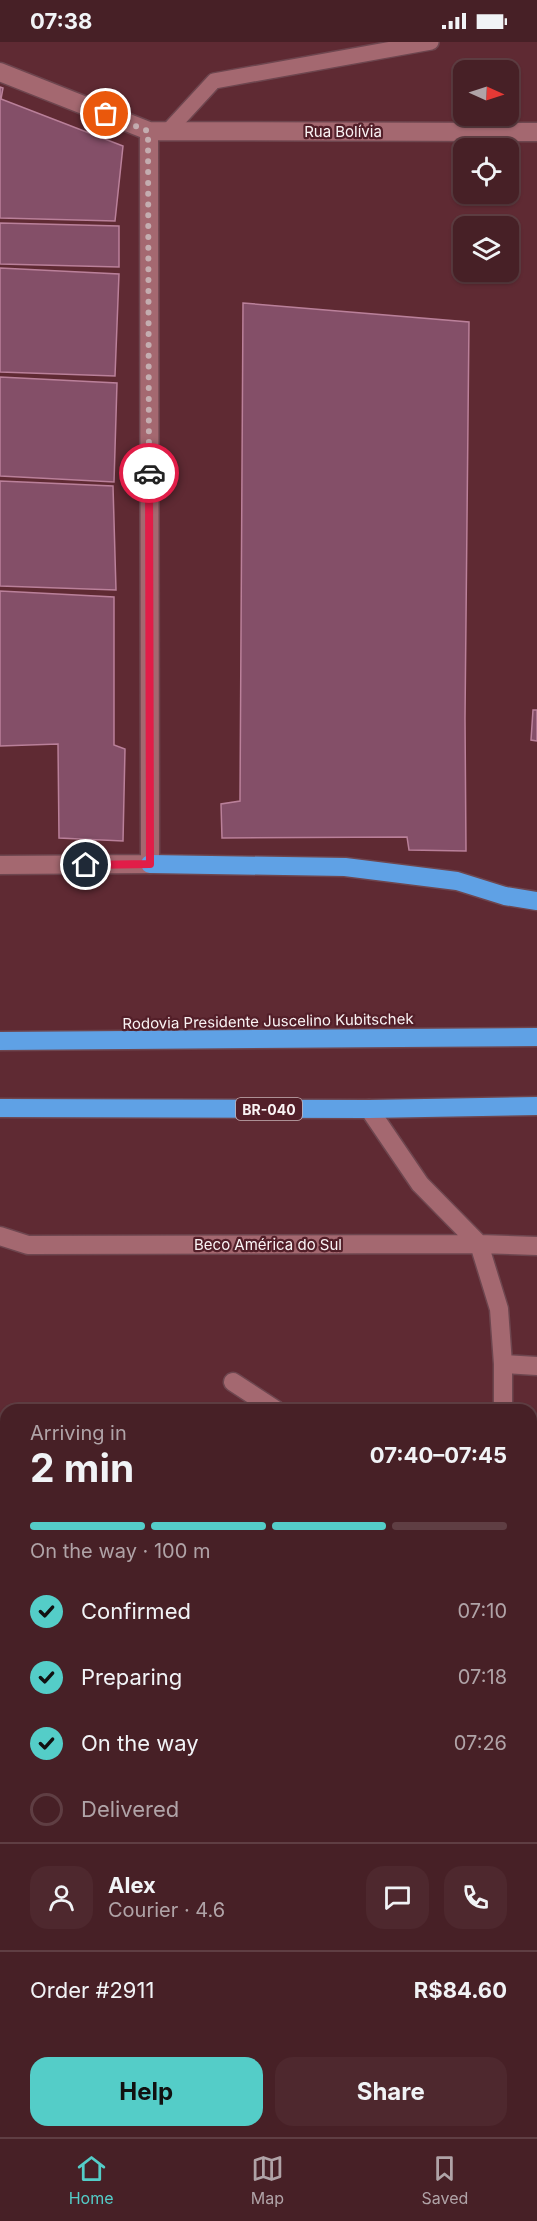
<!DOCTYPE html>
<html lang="en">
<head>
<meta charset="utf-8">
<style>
  :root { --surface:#472026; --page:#4e282e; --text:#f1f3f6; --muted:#b0a3a7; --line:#5f3e43; --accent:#54cdc8 }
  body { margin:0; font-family:Inter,sans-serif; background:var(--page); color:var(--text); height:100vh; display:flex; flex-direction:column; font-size:22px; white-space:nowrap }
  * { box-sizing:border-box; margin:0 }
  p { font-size:20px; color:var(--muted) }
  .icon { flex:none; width:33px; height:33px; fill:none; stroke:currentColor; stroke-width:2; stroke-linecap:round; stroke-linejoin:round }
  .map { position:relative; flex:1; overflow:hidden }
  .sheet { position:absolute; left:0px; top:1362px; width:537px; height:734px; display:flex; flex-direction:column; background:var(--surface); border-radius:18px 18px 0 0; box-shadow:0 2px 4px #0004,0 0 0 2px var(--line) }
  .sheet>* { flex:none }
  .needle { width:39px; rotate:93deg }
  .tools { position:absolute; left:453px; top:18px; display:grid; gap:12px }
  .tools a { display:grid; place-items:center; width:66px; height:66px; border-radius:12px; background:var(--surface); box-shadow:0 2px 4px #0004,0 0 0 2px var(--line); font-size:30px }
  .pin { position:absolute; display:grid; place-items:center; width:51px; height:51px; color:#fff; margin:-26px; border:3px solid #fff; border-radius:50%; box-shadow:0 2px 6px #0007 }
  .courier { position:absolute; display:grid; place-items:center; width:60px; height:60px; margin:-30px; border:4px solid #e11d48; border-radius:50%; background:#fff; color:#222; box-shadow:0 2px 8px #0007 }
  .head em { font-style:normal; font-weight:700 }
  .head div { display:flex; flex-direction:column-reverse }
  .head { display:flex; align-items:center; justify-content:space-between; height:102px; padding:0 30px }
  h1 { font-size:39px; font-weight:700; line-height:45px }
  .bar { display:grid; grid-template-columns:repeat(4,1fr); gap:9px 6px; align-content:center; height:72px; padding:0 30px }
  .bar i { height:8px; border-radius:4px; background:var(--line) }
  .bar .on { background:var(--accent) }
  .bar p { grid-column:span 4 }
  .line { display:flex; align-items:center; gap:15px; padding:0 30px; border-top:2px solid var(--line) }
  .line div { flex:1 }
  .round { display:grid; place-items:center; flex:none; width:63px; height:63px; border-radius:18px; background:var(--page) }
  ol { padding:0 30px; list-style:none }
  li { display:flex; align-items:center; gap:18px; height:66px }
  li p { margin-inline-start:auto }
  li .icon { padding:6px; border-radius:50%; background:var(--accent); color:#111; stroke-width:4 }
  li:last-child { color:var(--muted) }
  li i { width:33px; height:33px; border:3px solid var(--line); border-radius:50% }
  .button { display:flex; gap:12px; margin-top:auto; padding:12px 30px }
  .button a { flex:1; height:69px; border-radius:18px; background:var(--accent); color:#111; font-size:24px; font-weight:700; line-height:69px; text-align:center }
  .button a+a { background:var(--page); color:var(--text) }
  .status { display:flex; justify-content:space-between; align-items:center; height:42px; padding:0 30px; background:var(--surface); direction:ltr }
  .status svg { height:16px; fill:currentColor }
  .tabs { display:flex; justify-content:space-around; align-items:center; height:84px; border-top:2px solid var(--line); background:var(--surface); font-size:16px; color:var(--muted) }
  .tabs a { display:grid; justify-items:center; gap:3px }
  .tabs .on { color:var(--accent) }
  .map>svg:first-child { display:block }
</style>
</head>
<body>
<div class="status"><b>07:38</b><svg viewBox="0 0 49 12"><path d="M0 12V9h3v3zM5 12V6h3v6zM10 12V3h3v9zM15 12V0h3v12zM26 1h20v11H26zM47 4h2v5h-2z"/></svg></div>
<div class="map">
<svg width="537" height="2095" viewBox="0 0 537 2095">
  <rect width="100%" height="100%" fill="#5f2a33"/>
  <!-- building -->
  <path fill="#844f68" stroke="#ba809a" stroke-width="1.5" d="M0 45 3 46 1 57 123 104 115 179 0 176Z
    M0 181 119 184V225L0 222Z
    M0 226 119 232 115 334 0 330Z
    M243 261 469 280 465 676 466 809 409 808 407 795 222 796 221 762 240 759Z
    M0 335 117 341 114 440 0 434Z
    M0 439 113 444 116 548 0 544Z
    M0 549 114 555V703L125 707 123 799 59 796 58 702 0 704Z
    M533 668H537V699L531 698Z"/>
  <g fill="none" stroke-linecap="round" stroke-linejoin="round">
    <!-- lane casing -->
    <g stroke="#6e464f" stroke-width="18">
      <path id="lane" d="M168 89 214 39 431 0
        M531 1651 537 1654
        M531 1783 533 1773 537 1769
        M531 1830 532 1877"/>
    </g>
    <!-- street casing -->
    <g stroke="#6e464f" stroke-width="21">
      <path id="street" d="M0 30 149 89 537 90
        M0 823 150 822 149 89
        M369 1067 420 1142 479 1202 499 1267 503 1322V1368
        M0 1194 28 1203 479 1202 537 1204
        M503 1322 537 1324
        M233 1340 276 1368
        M531 1495 537 1494
        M0 1558H6
        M0 1874H6
        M531 1877H537"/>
    </g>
    <!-- highway casing -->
    <g stroke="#6e464f" stroke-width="21">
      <path id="highway" d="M150 822 345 825 457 839 505 854 537 859
        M0 999 537 995
        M0 1066 369 1067 537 1064"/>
    </g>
    <!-- lane -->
    <use href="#lane" stroke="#a46870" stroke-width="15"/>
    <!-- street -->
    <use href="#street" stroke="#a46870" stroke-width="18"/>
    <!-- highway -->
    <use href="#highway" stroke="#5fa1e5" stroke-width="18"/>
  </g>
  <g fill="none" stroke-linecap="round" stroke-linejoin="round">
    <!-- done -->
    <path stroke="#c4adb0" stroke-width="6" stroke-dasharray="0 10.8" d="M106 72 148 89 149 431"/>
    <!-- route -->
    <path stroke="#e11d48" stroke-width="8" d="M86 823 150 822 149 431"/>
  </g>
  <g text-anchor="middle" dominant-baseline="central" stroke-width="4.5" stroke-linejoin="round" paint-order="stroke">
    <!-- shield labels -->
    <rect fill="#531f29" stroke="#c8b3b7" stroke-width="1.5" x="236" y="1056" width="66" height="22" rx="4.5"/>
    <g font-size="14" font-weight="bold" fill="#faf3f4">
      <text x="269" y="1067">BR-040</text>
    </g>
    <!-- street labels -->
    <g font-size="15" fill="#faf3f4" stroke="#531f29">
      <text x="343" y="89">Rua Bolívia</text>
      <text transform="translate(268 979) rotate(-1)">Rodovia Presidente Juscelino Kubitschek</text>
      <text x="268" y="1202">Beco América do Sul</text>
    </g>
  </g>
</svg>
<div class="tools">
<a><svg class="needle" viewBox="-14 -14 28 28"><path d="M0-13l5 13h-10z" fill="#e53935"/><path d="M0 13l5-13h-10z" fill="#b0a3a7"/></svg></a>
<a><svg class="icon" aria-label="locate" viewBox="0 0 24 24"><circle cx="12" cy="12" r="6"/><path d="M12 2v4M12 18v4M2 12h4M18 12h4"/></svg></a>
<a><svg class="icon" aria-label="layers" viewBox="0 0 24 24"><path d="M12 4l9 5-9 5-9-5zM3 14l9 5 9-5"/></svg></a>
</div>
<div class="pin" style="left:106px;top:72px;background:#ea580c"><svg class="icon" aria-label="bag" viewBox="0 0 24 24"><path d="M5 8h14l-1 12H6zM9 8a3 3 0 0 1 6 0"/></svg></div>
<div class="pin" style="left:86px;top:823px;background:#1f2937"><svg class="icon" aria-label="home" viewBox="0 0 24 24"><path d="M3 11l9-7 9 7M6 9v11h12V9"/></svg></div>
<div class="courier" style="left:149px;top:431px"><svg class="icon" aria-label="car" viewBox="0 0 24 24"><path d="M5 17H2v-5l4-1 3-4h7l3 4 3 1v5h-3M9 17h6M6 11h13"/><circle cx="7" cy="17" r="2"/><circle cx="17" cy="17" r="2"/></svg></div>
<section class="sheet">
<div class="head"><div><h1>2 min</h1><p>Arriving in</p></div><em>07:40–07:45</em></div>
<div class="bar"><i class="on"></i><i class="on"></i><i class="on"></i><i></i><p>On the way · 100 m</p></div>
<ol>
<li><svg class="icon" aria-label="check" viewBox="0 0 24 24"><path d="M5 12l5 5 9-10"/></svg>Confirmed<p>07:10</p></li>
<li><svg class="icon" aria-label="check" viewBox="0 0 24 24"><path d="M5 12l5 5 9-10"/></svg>Preparing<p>07:18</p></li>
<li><svg class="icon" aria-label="check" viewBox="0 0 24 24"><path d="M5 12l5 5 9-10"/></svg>On the way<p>07:26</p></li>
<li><i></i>Delivered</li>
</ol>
<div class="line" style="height:108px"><a class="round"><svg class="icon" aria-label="person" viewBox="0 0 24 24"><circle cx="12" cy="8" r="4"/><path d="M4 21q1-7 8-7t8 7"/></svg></a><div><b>Alex</b><p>Courier · 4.6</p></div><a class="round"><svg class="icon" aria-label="chat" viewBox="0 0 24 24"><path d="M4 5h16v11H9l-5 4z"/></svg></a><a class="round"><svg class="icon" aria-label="phone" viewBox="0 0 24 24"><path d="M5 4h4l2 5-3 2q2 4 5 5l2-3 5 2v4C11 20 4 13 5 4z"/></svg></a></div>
<div class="line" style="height:78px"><div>Order #2911</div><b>R$84.60</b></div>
<div class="button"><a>Help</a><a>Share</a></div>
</section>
</div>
<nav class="tabs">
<a class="on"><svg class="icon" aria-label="home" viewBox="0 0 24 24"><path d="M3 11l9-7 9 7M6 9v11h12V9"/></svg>Home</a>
<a><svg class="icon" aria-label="map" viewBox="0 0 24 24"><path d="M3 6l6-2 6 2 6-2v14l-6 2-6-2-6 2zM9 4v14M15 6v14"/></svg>Map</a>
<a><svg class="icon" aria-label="saved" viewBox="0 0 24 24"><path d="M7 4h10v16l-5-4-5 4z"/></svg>Saved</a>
</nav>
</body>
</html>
